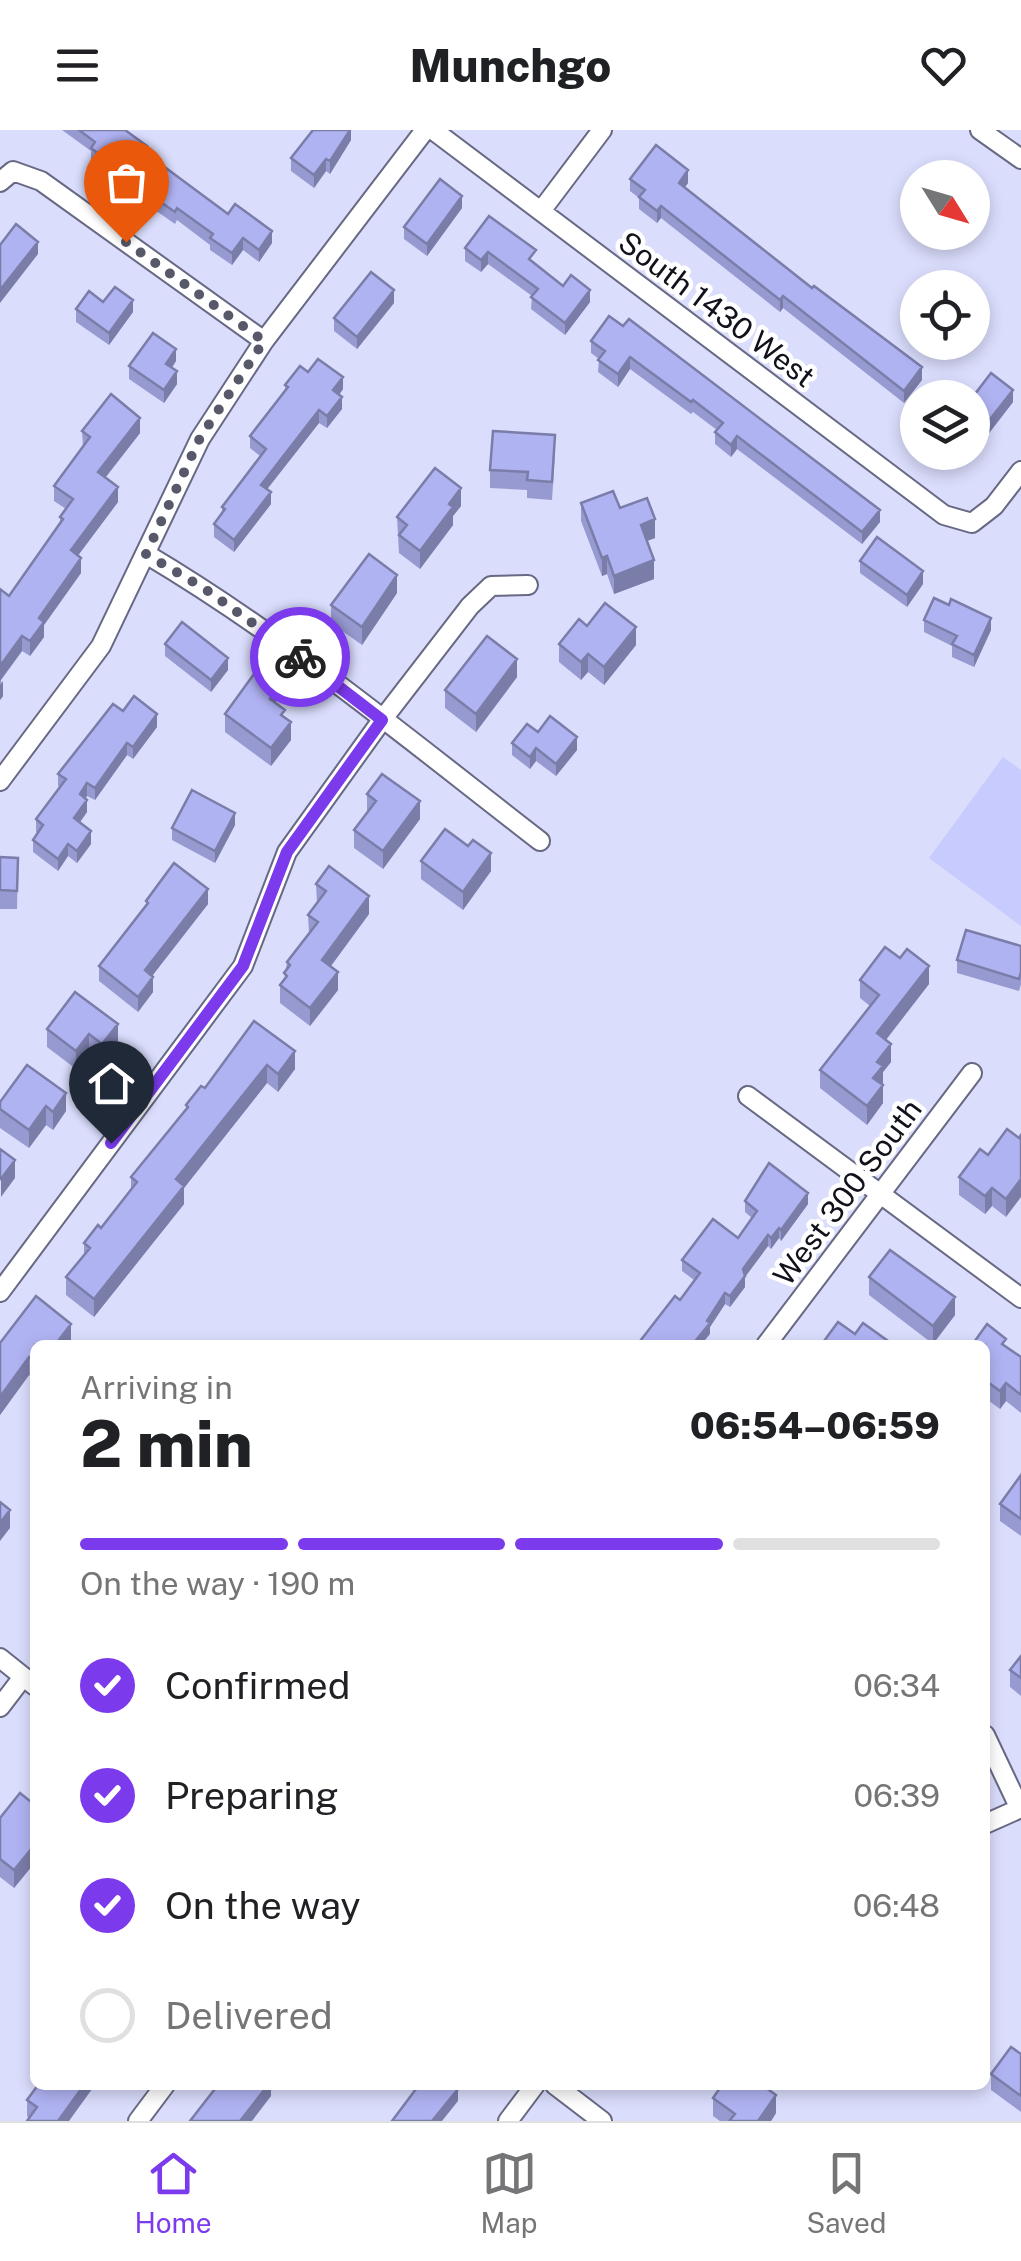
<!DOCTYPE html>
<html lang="en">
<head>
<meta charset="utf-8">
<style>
  :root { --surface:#fff; --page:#f2f2f2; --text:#202124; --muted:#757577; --line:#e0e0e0; --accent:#7c3aed }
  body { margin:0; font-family:"Public Sans",sans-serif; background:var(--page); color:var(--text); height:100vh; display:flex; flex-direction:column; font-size:38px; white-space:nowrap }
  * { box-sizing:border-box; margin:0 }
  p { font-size:32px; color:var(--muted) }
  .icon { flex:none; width:55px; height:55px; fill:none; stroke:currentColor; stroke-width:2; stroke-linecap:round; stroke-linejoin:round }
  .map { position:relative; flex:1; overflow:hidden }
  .sheet { position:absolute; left:30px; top:1210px; width:960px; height:750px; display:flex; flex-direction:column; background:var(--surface); border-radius:15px; box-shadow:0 5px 15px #0003 }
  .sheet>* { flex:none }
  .needle { width:65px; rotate:127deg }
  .buttons { position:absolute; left:900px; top:30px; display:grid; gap:20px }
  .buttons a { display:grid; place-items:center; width:90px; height:90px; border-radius:50%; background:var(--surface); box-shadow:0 5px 15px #0003; font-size:50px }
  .pin { position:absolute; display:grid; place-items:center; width:85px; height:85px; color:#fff; margin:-102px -42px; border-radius:50% 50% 50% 0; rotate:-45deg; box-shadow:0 0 10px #0007 }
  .pin .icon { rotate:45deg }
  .courier { position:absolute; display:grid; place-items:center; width:100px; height:100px; margin:-50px; border:8px solid #7c3aed; border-radius:50%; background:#fff; color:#222; box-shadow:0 2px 12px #0007 }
  .head em { font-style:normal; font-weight:800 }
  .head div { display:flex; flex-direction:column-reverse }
  .head { display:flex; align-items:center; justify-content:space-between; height:170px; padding:0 50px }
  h1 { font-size:65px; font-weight:800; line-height:75px }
  .bar { display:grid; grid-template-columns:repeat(4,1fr); gap:15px 10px; align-content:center; height:120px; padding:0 50px }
  .bar i { height:12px; border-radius:8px; background:var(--line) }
  .bar .on { background:var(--accent) }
  .bar p { grid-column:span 4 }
  ol { padding:0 50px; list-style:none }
  li { display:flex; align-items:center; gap:30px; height:110px }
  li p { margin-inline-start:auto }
  li .icon { padding:10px; border-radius:50%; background:var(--accent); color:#fff; stroke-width:4 }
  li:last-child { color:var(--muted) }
  li i { width:55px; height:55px; border:5px solid var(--line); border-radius:50% }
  header { display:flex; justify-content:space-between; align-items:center; height:130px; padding:0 50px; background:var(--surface); font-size:45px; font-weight:800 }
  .menu { display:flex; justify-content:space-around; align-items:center; height:140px; border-top:2px solid var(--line); background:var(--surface); font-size:28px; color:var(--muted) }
  .menu a { display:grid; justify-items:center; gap:5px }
  .menu .on { color:var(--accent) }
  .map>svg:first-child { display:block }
</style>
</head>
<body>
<header><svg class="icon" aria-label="menu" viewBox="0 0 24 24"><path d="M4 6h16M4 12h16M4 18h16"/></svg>Munchgo<svg class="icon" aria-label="heart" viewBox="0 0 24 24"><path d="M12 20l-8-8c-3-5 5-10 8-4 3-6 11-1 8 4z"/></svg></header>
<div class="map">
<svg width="1021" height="1991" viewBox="0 0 1021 1991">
  <rect width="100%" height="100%" fill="#daddfc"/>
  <!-- green -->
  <path fill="#c8cbfd" d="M1003 627 1021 640V796L929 728Z"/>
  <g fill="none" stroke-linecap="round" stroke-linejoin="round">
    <!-- street casing -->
    <g stroke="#676883" stroke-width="22">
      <path id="street" d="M433 0 944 385 972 393 994 376 1021 341
        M980 0 1021 29
        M0 52 13 41 41 51 264 211
        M541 81 602 0
        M146 424C286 507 412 612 540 711
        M0 651 101 516 200 309 264 211 425 0
        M748 966 1021 1168
        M0 1162 243 836 287 722 382 590 470 476 491 456 528 455
        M766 1215 972 943
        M0 1528 35 1556
        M0 1577 23 1547
        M985 1605 1020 1679
        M985 1694 1021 1678
        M555 1955 602 1991
        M138 1991 165 1955
        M508 1991 535 1955"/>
    </g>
    <!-- street -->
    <use href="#street" stroke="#fff" stroke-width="18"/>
  </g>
  <!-- wall -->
  <path fill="#979ad0" d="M62 0H125L147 24 228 84 272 113 259 132 243 120 232 135 210 120V115L177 90 175 94 106 46V41L91 30V21Z
    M351 0V10L330 44 326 41 314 58 291 41V28Z
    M630 49 688 53 685 57 922 250 904 273 783 178 780 182 661 88 657 93 639 79V68L630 61Z
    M462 78 427 126 404 109V97Z
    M489 86 535 134 563 156 590 172 565 205 531 179 532 166 488 134 481 142 465 131V118Z
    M103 172 133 182 109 215 76 192V179Z
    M394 173 357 219 334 201V188Z
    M609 186 880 392 862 414 737 319 731 327 715 314V302L717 300 693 282 691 284 630 239 618 257 598 242 599 229 591 223V211Z
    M176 231 172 238 177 254 164 273 129 249V236Z
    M308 242 343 259 339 265 342 279 327 298 319 293 267 359 271 374 234 422 214 407V394L222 384V377L260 326 250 318V306L285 261V255Z
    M972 268 1013 272 976 320 972 316Z
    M82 301 140 303 105 348 118 372 78 425 81 443 44 495V507L30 526 22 521 1 550 3 566 0 570V459L9 466 60 394V387L66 379 54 371V356L83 317Z
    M555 323 552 370 527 368V360L490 358V340Z
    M581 373 620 378 655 408 647 411 654 449 614 464 607 444 602 446 581 391Z
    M461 376 453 386V395L420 439 399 423 397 387Z
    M860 431 923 454 907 477 860 443Z
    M397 463 362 515 331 493V475Z
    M924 490 991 500 974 537 952 527V516L924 502Z
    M587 496 636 515 604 555 588 542 581 550 559 532V514Z
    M165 514 228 540 211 562 165 526Z
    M517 547 476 602 445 578V560Z
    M276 574 285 588 291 610 271 636 225 602V584Z
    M123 581 157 597 133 629 127 625 95 670 87 666 85 668 87 682 79 693 91 714 77 733 68 726 58 741 33 722V710L38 703 36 702V689L60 657 58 656V644Z
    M538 602 577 620 556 646 536 631 530 639 512 625V613Z
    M367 664 420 689 383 739 354 718V700L367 683Z
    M235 695 215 733 172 710V698Z
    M0 727 18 728 17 779H0Z
    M421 731 491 741 463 780 421 749Z
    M316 754 369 784 331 836 338 860 310 896 280 873V855L284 850 287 832 309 804 308 785 317 773Z
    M146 771 208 774 152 846 153 862 138 882 99 851V836L146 776Z
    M1021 816V854L1019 861 957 843V830Z
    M860 850 929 854 886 910 891 932 883 942V973L867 995 820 958V940L870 876 860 868Z
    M75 862 118 912 102 932 89 922 76 939 47 917V899Z
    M254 891 295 939 278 962 267 953 184 1058V1074L94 1187 66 1165V1147L84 1126V1113L101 1098 131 1059V1047L186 980V975L205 958Z
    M66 963V981L53 1000 46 995 29 1018 0 998V972Z
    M1007 999 1006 1087 992 1076 985 1084 959 1065V1047L988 1025Z
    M745 1071 808 1074 781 1111 779 1108 771 1119 768 1116 745 1147V1157L730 1177 725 1174 710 1197V1204L680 1170 694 1150 682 1141V1130L738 1108 752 1088 745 1082Z
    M869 1147 955 1185 933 1214 869 1165Z
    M71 1212 69 1215H35V1250L29 1245 0 1285V1213Z
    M985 1215 1006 1217 1021 1227V1283L1006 1271 1000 1279 985 1268Z
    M1021 1345V1406L1000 1391V1374Z
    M1021 1526V1566L1010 1557V1540Z
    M35 1675V1739L32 1736 14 1758 0 1747V1688Z
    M1021 1924V1982L991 1960V1944Z
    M95 1955 29 1988 27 1986V1970Z
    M713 1968 776 1983 771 1991H720L713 1986Z"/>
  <!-- shaded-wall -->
  <path fill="#7b7da9" d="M350 0H351V10L330 44V31Z
    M326 29V41L314 58V45Z
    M688 40V53L679 65V53Z
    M462 66V78L427 126V114Z
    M661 76V88L657 93V81Z
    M272 101V113L259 132V120Z
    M243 108V120L232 135V123Z
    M38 112V124L0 173V160Z
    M488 122V134L481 142V130Z
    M394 160V173L357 219V207Z
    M590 160V172L565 205V193Z
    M783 166V178L780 182V170Z
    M133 170V182L109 215V203Z
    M176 219V231L166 246V234Z
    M630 227V239L618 257V244Z
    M922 237V250L904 273V261Z
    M177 241V254L164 273V260Z
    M343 247V259L333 273V260Z
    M1013 260V272L976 320V307Z
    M342 267V279L327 298V286Z
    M319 280V293L261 367V355Z
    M140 288V303L98 357V342Z
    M737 306V319L731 327V315Z
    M118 357V372L71 435V420Z
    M461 358V376L453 386V395L420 439V421L449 374Z
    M271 362V374L234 422V410Z
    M880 380V392L862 414V402Z
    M655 389V408L641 413V395Z
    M607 426V444L602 446V428Z
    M81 428V443L44 495V507L30 526V511L39 488Z
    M654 430V449L614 464V446Z
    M923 441V454L907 477V465Z
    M397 445V463L362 515V497Z
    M991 488V500L974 537V525Z
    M636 497V515L604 555V537Z
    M22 506V521L0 551V536Z
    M588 524V542L581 550V532Z
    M228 528V540L211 562V550Z
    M517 529V547L476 602V584Z
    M3 551V566L0 570V555Z
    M276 560V578L270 569Z
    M157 584V597L133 629V617Z
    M291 592V610L271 636V618Z
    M577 607V620L556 646V634Z
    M127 613V625L95 670V658Z
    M536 618V631L530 639V627Z
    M87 653V666L80 677V664Z
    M87 670V682L74 701V688Z
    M420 671V689L383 739V721Z
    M235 683V695L215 733V721Z
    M91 701V714L77 733V721Z
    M68 714V726L58 741V729Z
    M491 723V741L463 780V762Z
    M208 759V774L145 855V840Z
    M369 766V784L322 848V830Z
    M929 836V854L877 921V903Z
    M338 842V860L310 896V878Z
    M153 847V862L138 882V867Z
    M118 894V912L102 932V914Z
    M89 904V922L76 939V921Z
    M891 914V932L883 942V954L873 966V948L877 932Z
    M295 921V939L278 962V944Z
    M267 935V953L184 1058V1074L94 1187V1169L176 1049Z
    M883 955V973L867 995V976Z
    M66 963V981L53 1000V982Z
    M46 976V995L29 1018V1000Z
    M15 1030V1048L1 1067V1049Z
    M1021 1049V1067L1006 1087V1069Z
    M992 1058V1076L985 1084V1066Z
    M808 1063V1074L781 1111V1100Z
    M779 1098V1108L771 1119V1108Z
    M768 1105V1116L745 1147V1157L730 1177V1166L743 1139Z
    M725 1163V1174L710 1197V1204L701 1215H692Z
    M955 1167V1185L933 1214V1196Z
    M71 1194V1212L69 1215H55Z
    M29 1227V1245L0 1285V1267Z
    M1006 1253V1271L1000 1279V1261Z
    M10 1380V1398L0 1411V1393Z
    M32 1718V1736L14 1758V1740Z
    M84 1955H95L69 1991H58Z
    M267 1955H273L271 1958V1966L252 1991H240Z
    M458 1959V1971L442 1991H432Z
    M776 1965V1983L771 1991H758Z"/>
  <!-- building -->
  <path fill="#b0b3f2" stroke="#7b7da9" stroke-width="2.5" d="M79 0H125L147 16 143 21 228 84 235 74 272 101 259 120 243 108 232 123 210 108 213 104 177 78 175 82 106 34 108 31 91 18 95 12Z
    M313 0H350L330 31 326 29 314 45 291 28Z
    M656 15 688 40 679 53 812 158 814 156 922 237 904 261 783 166 780 170 661 76 657 81 639 67 645 60 630 49Z
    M440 49 462 66 427 114 404 97Z
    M489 86 536 120 529 129 563 156 571 145 590 160 565 193 531 167 538 159 488 122 481 130 465 118Z
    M16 94 38 112 0 160V115Z
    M371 142 394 160 357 207 334 188Z
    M115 157 133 170 109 203 76 179 89 161 103 172Z
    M609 186 623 196 629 189 880 380 862 402 737 306 731 315 715 302 723 293 693 270 691 272 630 227 618 244 598 230 605 221 591 211Z
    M153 203 176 219 166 234 177 241 164 260 129 236Z
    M318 229 343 247 333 260 342 267 327 286 319 280 261 355 271 362 234 410 214 394 225 379 222 377 266 319 250 306 288 257 285 255 300 236 308 242Z
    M991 243 1013 260 976 307 972 304V268Z
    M111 264 140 288 98 342 118 357 71 420 81 428 39 488 44 492 30 511 22 506 0 536V459L9 466 63 389 60 387 73 369 54 356 90 307 82 301Z
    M493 301 555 305 552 352 527 350 528 342 490 340Z
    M435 338 461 358 449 374 453 377 420 421 399 405 407 395 397 387Z
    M613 361 620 378 647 368 655 389 641 395 654 430 614 446 607 426 602 428 581 373Z
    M877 407 923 441 907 465 860 431Z
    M369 424 397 445 362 497 331 475Z
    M934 468 949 475 951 469 991 488 974 525 952 514 957 506 924 490Z
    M605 473 636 497 604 537 588 524 581 532 559 514 579 489 587 496Z
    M182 492 228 528 211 550 165 514Z
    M487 506 517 529 476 584 445 560Z
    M254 544 276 560 270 569 285 580 281 585 291 592 271 618 225 584Z
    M134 566 157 584 133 617 127 613 95 658 87 653 80 664 87 670 74 688 91 701 77 721 68 714 58 729 33 710 43 695 36 689 66 649 58 644 113 574 123 581Z
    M550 586 577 607 556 634 536 618 530 627 512 613 527 594 538 602Z
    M382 644 420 671 383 721 354 700 376 671 367 664Z
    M192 660 235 683 215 721 172 698Z
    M445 699 468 716 473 710 491 723 463 762 421 731Z
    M0 727 18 728 17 761 0 760Z
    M174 733 208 759 145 840 153 847 138 867 99 836 148 773 146 771Z
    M329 736 369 766 322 830 338 842 310 878 280 855 287 846 284 843 290 835 287 832 318 792 308 785 326 761 316 754Z
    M966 800 1021 816V842L1019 849 957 830Z
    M885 817 900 828 907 819 929 836 877 903 891 914 877 932 883 936 873 948 883 955 867 976 820 940 879 865 860 850Z
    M75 862 118 894 102 914 89 904 76 921 47 899Z
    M254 891 295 921 278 944 267 935 176 1049 184 1056 94 1169 66 1147 90 1118 84 1113 98 1095 101 1098 137 1052 131 1047 188 977 186 975 201 956 205 958Z
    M27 935 66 963 53 982 46 976 29 1000 0 979V972Z
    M1007 999 1019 1008 1021 1005V1049L1006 1069 992 1058 985 1066 959 1047 980 1019 988 1025Z
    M0 1019 15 1030 1 1049 0 1048Z
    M769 1033 808 1063 781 1100 779 1098 771 1108 768 1105 743 1139 745 1146 730 1166 725 1163 707 1191 710 1193 692 1215H637L675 1166 680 1170 700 1143 682 1130 713 1089 738 1108 757 1081 745 1071Z
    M890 1120 955 1167 933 1196 869 1147Z
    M36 1166 71 1194 55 1215H35V1232L29 1227 0 1267V1213Z
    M838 1192 855 1204 863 1193 888 1211 886 1215H829L824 1211Z
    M987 1194 1006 1209 1002 1214 1021 1227V1265L1006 1253 1000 1261 985 1250V1215H972Z
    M1021 1345V1389L1000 1374Z
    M0 1372 10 1380 0 1393Z
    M1021 1526V1548L1010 1540Z
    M20 1663 35 1675V1721L32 1718 14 1740 0 1729V1688Z
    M1011 1917 1021 1924V1966L991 1944Z
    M38 1955H84L58 1991H27L37 1977 27 1970Z
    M218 1955H268L240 1991H190Z
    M419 1955H453L458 1959 432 1991H392Z
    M722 1955H762L776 1965 758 1991H732L730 1990 735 1984 713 1968Z"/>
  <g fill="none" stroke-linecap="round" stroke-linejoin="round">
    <!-- done -->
    <path stroke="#57586a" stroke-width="10" stroke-dasharray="0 18" d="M126 112 264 211 200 308 146 424 205 459 300 527"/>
    <!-- route -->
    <path stroke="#7c3aed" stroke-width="12" d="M111 1013 243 836 287 722 382 590 300 527"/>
  </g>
  <g text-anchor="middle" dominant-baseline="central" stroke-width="9" stroke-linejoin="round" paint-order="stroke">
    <!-- street labels -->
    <g font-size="30" fill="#11111b" stroke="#fff">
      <text transform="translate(717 179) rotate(37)">South 1430 West</text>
      <text transform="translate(847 1062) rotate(-53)">West 300 South</text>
    </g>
  </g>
</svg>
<div class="buttons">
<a><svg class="needle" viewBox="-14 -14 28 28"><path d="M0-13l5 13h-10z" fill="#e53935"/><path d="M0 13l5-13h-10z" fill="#757577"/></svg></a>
<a><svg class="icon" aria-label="locate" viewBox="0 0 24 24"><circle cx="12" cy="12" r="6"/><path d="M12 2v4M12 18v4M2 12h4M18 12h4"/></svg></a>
<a><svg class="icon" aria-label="layers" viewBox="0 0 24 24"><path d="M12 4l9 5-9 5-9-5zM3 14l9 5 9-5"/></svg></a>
</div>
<div class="pin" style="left:126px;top:112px;background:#ea580c"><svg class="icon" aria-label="bag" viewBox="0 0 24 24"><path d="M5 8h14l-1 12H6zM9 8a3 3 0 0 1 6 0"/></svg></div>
<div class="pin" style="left:111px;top:1013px;background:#1f2937"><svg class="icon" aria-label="home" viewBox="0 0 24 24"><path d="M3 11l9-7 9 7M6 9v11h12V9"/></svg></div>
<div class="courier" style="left:300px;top:527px"><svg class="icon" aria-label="bike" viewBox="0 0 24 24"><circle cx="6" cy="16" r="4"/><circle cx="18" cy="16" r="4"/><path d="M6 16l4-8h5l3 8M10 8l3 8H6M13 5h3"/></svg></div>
<section class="sheet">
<div class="head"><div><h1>2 min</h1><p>Arriving in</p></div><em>06:54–06:59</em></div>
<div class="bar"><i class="on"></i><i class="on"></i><i class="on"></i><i></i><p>On the way · 190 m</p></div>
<ol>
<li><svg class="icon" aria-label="check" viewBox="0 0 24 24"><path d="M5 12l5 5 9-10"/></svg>Confirmed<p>06:34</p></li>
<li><svg class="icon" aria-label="check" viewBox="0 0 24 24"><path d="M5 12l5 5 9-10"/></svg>Preparing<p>06:39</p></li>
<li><svg class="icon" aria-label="check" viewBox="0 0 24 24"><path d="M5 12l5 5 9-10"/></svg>On the way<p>06:48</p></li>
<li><i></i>Delivered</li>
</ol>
</section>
</div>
<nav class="menu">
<a class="on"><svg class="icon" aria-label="home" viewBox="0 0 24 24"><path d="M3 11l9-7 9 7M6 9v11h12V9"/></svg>Home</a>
<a><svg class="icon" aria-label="map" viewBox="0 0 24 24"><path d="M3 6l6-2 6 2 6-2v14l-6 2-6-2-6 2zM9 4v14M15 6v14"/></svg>Map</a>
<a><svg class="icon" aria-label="saved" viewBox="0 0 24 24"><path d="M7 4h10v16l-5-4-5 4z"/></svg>Saved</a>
</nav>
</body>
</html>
